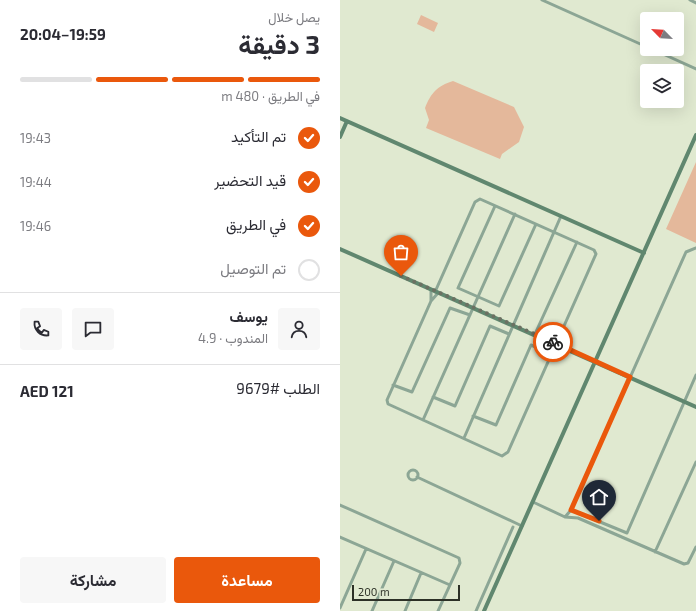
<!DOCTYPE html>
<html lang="ar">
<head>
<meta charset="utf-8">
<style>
  :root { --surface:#fff; --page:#f7f7f7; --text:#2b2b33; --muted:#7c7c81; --line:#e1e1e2; --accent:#ea580c }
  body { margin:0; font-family:"Exo 2",Vazirmatn,sans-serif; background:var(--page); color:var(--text); direction:rtl; height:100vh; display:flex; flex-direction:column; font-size:15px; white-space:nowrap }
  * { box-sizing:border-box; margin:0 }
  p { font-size:13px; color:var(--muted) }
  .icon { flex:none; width:22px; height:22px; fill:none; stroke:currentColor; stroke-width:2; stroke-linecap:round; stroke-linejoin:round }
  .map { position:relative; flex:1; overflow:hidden; direction:ltr }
  .side { display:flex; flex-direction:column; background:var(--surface); width:340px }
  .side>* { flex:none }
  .needle { width:26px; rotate:294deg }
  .controls { position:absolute; left:300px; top:12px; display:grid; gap:8px }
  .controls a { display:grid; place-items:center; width:44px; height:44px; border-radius:4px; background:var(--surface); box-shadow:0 4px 16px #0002; font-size:20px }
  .scale { position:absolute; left:12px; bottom:10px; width:108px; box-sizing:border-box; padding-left:4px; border:2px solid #2c3026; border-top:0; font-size:11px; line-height:14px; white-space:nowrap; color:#2c3026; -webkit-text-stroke:3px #e0e9d0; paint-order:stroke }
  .pin { position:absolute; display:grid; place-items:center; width:34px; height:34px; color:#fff; margin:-41px -17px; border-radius:50% 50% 50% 0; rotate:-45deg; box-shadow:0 0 4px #0007 }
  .pin .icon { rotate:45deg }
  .courier { position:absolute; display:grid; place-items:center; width:40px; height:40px; margin:-20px; border:3px solid #ea580c; border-radius:50%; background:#fff; color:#222; box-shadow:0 1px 5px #0007 }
  .headline em { font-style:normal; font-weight:700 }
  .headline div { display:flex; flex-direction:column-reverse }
  .headline { display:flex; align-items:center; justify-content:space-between; height:68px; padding:0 20px }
  h1 { font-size:26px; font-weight:700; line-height:30px }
  .bar { display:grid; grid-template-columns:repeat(4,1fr); gap:6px 4px; align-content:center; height:48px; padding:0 20px }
  .bar i { height:5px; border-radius:3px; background:var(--line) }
  .bar .current { background:var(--accent) }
  .bar p { grid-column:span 4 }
  .line { display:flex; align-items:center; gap:10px; padding:0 20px; border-top:1px solid var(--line) }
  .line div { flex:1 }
  .round { display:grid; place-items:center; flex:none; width:42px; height:42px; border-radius:4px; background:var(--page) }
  ol { padding:0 20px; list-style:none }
  li { display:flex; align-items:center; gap:12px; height:44px }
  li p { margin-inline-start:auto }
  li .icon { padding:4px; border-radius:50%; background:var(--accent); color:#fff; stroke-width:4 }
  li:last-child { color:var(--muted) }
  li i { width:22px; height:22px; border:2px solid var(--line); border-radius:50% }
  .button { display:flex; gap:8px; margin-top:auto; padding:8px 20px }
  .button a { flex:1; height:46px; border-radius:4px; background:var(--accent); color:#fff; font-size:16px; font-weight:700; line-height:46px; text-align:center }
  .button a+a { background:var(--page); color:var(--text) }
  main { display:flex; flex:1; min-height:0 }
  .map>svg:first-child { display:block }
</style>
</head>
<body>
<main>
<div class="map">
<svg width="356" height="611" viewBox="0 0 356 611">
  <rect width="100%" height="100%" fill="#e0e9d0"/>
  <!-- green -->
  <path fill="#e4b89b" d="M81 15 98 23 94 32 77 24Z
    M113 81 174 107 184 127 179 142 162 154 160 159 86 128 89 120 85 108C91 93 97 86 113 81Z
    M356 162V243L326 229Z"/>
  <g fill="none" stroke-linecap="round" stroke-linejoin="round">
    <!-- street -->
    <path stroke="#8ca695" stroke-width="3" d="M202 0 307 47
      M350 0 356 3
      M312 49 356 69
      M155 206 118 288 159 306 196 224
      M91 290V301L47 400 48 404 162 456 168 452 256 254 254 250 140 199 135 202 95 292
      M91 301 98 293
      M195 334 237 242
      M53 385 72 392 110 308 130 315
      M93 397 115 406 150 326 169 334
      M133 416 156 425 191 345 212 354
      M83 420 175 214
      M124 438 221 216
      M68 475a5 5 0 1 1 10 0a5 5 0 1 1-10 0Z
      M77 477 182 526
      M193 502 225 517 238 518 344 564 348 563 356 547
      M0 505 119 558 120 563 98 611
      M231 510 287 533 356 375
      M225 517 231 510 346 252 356 248
      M0 537 110 585
      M315 552 356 462
      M0 608 26 549
      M32 611 54 561
      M65 611 81 573
      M136 611 173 527"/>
    <!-- secondary -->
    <path stroke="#60876f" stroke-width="4" d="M0 118 304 253
      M0 137 7 121
      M0 249 356 407
      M144 611 356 135"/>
  </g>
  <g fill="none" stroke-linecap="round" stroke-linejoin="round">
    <!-- done -->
    <path stroke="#6b7162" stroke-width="4" stroke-dasharray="0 7.2" d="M61 276 213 342"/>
    <!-- route -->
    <path stroke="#ea580c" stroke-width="5" d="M213 342 290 377 231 510 259 521"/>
  </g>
</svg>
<div class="controls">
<a><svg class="needle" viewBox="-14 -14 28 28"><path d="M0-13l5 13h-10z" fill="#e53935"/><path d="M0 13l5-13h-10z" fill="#7c7c81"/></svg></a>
<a><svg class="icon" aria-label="layers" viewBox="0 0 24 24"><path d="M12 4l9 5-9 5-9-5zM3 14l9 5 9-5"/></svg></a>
</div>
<div class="scale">200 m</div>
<div class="pin" style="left:61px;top:276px;background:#ea580c"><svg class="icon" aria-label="bag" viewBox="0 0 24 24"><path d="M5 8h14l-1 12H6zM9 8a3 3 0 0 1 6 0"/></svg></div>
<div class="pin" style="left:259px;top:521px;background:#1f2937"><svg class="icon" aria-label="home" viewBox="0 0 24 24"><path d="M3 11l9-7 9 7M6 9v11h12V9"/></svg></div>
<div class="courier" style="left:213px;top:342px"><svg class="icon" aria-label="bike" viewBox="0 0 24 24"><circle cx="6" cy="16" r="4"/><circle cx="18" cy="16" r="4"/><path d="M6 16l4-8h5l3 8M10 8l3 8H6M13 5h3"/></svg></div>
</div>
<section class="side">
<div class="headline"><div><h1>3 دقيقة</h1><p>يصل خلال</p></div><em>19:59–20:04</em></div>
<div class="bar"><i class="current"></i><i class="current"></i><i class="current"></i><i></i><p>في الطريق · 480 m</p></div>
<ol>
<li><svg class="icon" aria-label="check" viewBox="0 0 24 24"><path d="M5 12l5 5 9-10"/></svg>تم التأكيد<p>19:43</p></li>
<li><svg class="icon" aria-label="check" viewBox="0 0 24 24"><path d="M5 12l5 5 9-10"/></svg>قيد التحضير<p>19:44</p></li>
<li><svg class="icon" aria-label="check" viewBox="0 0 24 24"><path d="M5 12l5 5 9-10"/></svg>في الطريق<p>19:46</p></li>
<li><i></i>تم التوصيل</li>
</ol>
<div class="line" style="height:72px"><a class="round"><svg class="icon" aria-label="person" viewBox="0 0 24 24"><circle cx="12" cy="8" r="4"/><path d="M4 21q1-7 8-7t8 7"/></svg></a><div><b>يوسف</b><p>المندوب · 4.9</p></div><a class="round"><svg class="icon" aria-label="chat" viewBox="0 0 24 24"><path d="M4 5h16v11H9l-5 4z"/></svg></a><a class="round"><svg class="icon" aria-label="phone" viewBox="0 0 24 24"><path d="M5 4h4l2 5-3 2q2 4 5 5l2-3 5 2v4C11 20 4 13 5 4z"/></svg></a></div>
<div class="line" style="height:52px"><div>الطلب #9679</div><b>AED 121</b></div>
<div class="button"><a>مساعدة</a><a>مشاركة</a></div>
</section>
</main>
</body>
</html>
